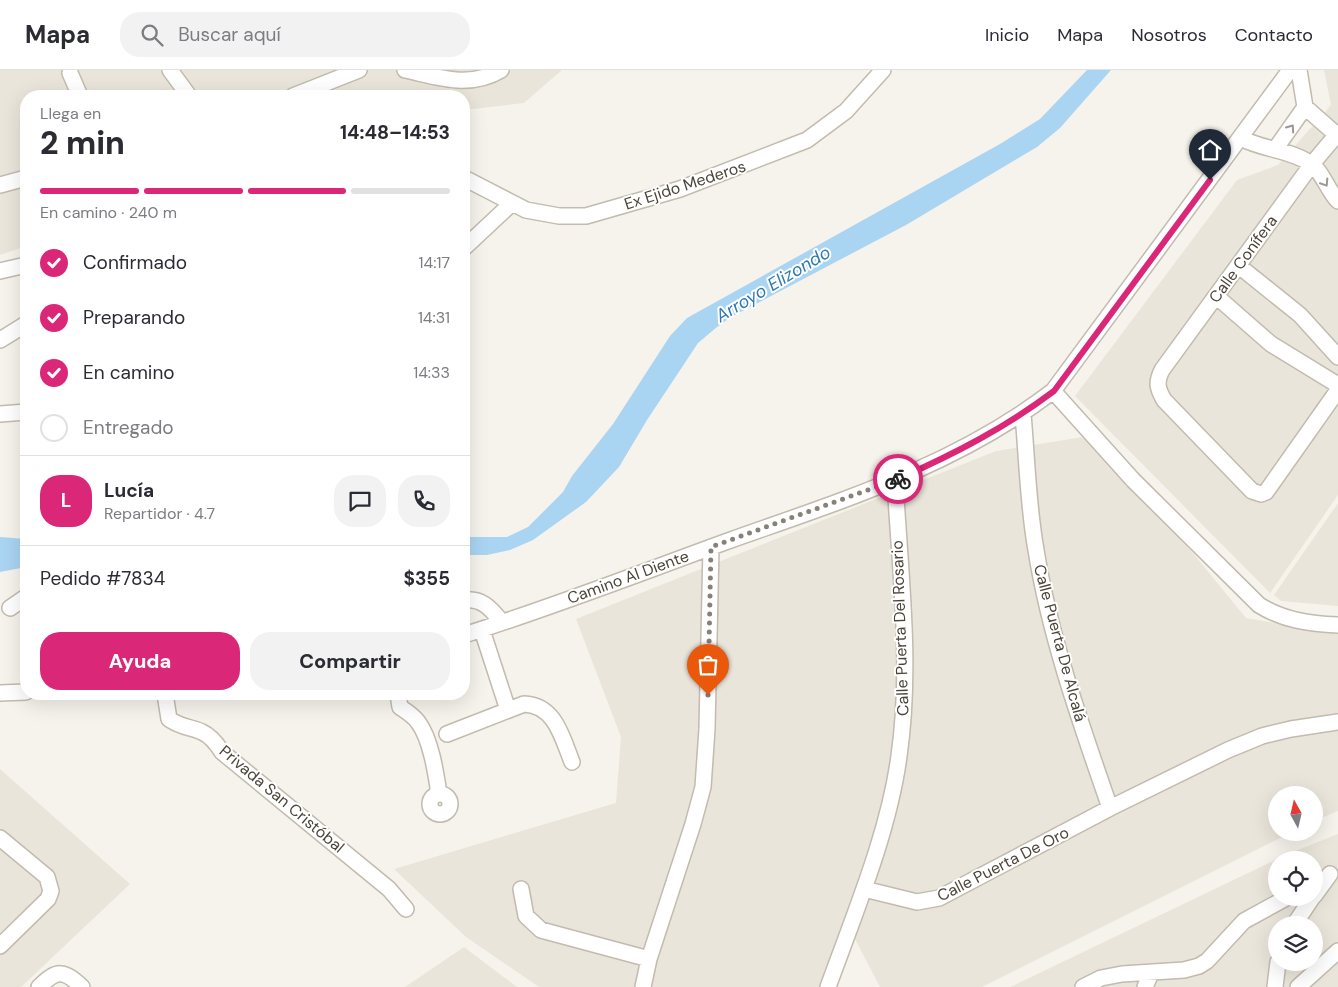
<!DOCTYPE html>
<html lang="es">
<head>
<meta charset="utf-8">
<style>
  :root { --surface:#fff; --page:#f2f2f3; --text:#2b2b33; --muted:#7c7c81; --line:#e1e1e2; --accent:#db2777 }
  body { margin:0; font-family:"DM Sans",sans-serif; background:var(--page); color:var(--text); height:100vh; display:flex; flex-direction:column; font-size:19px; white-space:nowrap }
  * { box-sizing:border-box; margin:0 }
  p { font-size:16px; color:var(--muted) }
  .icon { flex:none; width:28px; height:28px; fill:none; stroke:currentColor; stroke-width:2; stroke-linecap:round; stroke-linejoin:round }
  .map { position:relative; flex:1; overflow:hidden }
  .sheet { position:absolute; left:20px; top:20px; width:450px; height:610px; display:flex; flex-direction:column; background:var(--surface); border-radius:20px; box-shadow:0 5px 20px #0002 }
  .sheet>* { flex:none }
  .needle { width:32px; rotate:352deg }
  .buttons { position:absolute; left:1268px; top:716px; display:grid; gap:10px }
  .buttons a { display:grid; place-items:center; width:55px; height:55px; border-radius:50%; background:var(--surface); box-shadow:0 5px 20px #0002; font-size:25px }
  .pin { position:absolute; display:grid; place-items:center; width:42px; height:42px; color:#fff; margin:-51px -21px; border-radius:50% 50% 50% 0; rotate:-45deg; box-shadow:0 0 5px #0007 }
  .pin .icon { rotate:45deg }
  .courier { position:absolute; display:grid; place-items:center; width:50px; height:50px; margin:-25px; border:4px solid #db2777; border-radius:50%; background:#fff; color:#222; box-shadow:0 1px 6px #0007 }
  .headline em { font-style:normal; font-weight:800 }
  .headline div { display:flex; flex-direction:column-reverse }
  .headline { display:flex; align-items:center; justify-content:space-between; height:85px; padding:0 20px }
  h1 { font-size:32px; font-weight:800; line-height:38px }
  .bar { display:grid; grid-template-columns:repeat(4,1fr); gap:8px 5px; align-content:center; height:60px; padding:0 20px }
  .bar i { height:6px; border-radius:4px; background:var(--line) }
  .bar .selected { background:var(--accent) }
  .bar p { grid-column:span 4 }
  .line { display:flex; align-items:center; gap:12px; padding:0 20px; border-top:1px solid var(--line) }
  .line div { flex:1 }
  .round { display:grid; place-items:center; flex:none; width:52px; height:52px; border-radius:20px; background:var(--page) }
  ol { padding:0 20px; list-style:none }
  li { display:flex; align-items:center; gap:15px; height:55px }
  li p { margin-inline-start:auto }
  li .icon { padding:5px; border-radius:50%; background:var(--accent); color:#fff; stroke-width:4 }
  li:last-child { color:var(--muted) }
  li i { width:28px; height:28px; border:2px solid var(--line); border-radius:50% }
  .cta { display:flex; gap:10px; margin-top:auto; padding:10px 20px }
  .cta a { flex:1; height:58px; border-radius:20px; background:var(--accent); color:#fff; font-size:20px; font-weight:800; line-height:58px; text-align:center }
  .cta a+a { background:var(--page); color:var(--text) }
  header { display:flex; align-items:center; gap:30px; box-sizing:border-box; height:70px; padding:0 25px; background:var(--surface); border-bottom:1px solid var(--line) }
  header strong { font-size:24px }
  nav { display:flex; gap:28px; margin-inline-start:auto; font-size:18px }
  .search { width:350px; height:45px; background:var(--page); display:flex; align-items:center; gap:12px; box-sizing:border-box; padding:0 18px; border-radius:20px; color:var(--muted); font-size:19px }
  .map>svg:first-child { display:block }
</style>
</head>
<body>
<header>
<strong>Mapa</strong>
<div class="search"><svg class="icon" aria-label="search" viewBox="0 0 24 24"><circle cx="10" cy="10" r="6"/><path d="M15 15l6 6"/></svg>Buscar aquí</div>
<nav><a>Inicio</a><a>Mapa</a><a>Nosotros</a><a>Contacto</a></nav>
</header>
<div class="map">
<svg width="1338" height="917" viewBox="0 0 1338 917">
  <rect width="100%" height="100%" fill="#f6f3ec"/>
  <!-- residential -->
  <path fill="#eae5da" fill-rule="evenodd" d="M0 0H562L524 33 464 40V26H26V176L0 185Z
    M1324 0H1338V425L1270 523 1075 326 1237 110 1278 95 1331 35Z
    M1083 367 1192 482 1246 548 1338 564V741L1314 751V725H1276V762L1290 763 982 917H880L854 867 835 917H539L466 867 394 799 616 733 621 667 576 549 996 381Z
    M1338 433V536L1281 531 1274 525Z
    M0 699 130 814 21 917H0Z
    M1338 764V917H1010L1290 783ZM1276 790H1314V828H1276ZM1276 855H1314V892H1276Z
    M464 877 517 917H405Z"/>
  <!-- water -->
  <path fill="#a9d4f2" d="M1087 0H1111L1060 58 1037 77 906 155 731 247 717 257 698 273 647 350 619 397 586 432 533 470 510 480 487 485H464V467H507L528 457 563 422 572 406 613 354 670 266 687 248 1000 74 1040 49Z
    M0 467 26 469V497L0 502Z"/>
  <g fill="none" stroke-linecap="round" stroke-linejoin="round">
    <!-- minor casing -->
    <g stroke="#c2bbae" stroke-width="18">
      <path id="minor" d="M170 0 189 26
        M405 0C438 7 469 19 501 0
        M1299 0 1305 37 1338 66
        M70 3 80 26
        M293 26 359 0
        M1338 63 1312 94 1162 300C1156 312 1157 318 1164 330L1252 421 1261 424 1266 422 1338 320
        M1241 68C1263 80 1288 79 1310 93 1321 99 1328 121 1338 131
        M1276 78 1305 37
        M464 108 526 140 559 146H586L680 119 807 70 846 41 883 0
        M0 115 26 108
        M464 178 511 134
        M1239 196 1300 245 1338 287
        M0 201 26 195
        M1216 226 1271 274 1338 315
        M0 270 26 254
        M1053 321 1133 410 1259 535C1283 550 1310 554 1338 555
        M0 344 26 342
        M1023 344C1027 389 1028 436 1036 480 1050 568 1081 654 1110 738
        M464 530C483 528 491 539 502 552
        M10 538 26 527
        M482 560 508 640
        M464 565C553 537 640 503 728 471 843 430 955 396 1053 321L1290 0
        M0 623 26 622
        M165 624 169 649C184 659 190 656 202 662 211 666 217 674 222 682L389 819 406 839
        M398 624 400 637C406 641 414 646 418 652 431 669 436 704 439 724
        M447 664 524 634C555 635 562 667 572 692
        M430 734a10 10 0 1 1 20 0a10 10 0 1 1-20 0Z
        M0 768 47 807 51 821 48 829 0 876
        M521 819 526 846 541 860 649 889
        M864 819 917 832 939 828 1110 738 1228 680 1262 666 1291 659 1338 652
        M1314 826 1330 804
        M1294 855 1312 828
        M39 917C57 899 64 900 82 917
        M643 917 649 889 693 754 703 717 707 659 711 477
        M828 917C854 845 889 762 899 686 912 596 900 502 895 411
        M1083 917 1101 908 1122 904 1184 900 1199 896 1207 891 1244 851 1286 828
        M1145 917 1151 903
        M1275 917 1278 892
        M1298 917 1338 881"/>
    </g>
    <!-- minor -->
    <use href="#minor" stroke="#fff" stroke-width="15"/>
  </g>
  <!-- one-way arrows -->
  <defs><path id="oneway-chevron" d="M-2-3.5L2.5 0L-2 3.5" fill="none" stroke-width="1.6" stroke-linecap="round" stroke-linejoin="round" transform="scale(1.25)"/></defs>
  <g stroke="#9c9892">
    <use href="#oneway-chevron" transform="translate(1291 58) rotate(-55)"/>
    <use href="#oneway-chevron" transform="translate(1325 113) rotate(57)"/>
  </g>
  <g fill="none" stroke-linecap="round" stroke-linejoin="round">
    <!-- done -->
    <path stroke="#878178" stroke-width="5" stroke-dasharray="0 9" d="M708 625 711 477 898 409"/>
    <!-- route -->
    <path stroke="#db2777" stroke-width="6" d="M898 409C954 384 1005 358 1054 321L1210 110"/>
  </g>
  <g text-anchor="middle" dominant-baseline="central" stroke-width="4" stroke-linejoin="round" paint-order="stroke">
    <!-- street labels -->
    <g font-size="16" fill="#4b4439" stroke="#fff">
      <text transform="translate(685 115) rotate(-18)">Ex Ejido Mederos</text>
      <text transform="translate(1243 189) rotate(-54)">Calle Conífera</text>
      <text transform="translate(628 507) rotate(-20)">Camino Al Diente</text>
      <text transform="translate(900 558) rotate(-92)">Calle Puerta Del Rosario</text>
      <text transform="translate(1060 573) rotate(75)">Calle Puerta De Alcalá</text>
      <text transform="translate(282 729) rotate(40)">Privada San Cristóbal</text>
      <text transform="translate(1003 794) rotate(-27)">Calle Puerta De Oro</text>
    </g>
    <!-- water labels -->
    <g font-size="18" font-style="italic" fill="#2e7ab2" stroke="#fff">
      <text transform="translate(773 214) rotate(-31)">Arroyo Elizondo</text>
    </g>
  </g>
</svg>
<div class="buttons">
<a><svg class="needle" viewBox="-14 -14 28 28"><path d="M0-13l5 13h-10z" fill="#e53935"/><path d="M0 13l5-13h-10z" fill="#7c7c81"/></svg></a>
<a><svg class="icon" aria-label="locate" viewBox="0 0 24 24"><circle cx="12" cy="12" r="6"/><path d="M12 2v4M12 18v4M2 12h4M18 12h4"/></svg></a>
<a><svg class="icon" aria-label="layers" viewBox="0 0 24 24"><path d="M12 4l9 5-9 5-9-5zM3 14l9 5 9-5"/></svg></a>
</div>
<div class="pin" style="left:708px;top:625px;background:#ea580c"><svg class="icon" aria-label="bag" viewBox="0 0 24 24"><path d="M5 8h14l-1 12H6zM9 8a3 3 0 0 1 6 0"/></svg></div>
<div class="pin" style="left:1210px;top:110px;background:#1f2937"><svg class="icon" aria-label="home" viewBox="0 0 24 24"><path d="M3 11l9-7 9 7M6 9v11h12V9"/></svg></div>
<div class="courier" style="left:898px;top:409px"><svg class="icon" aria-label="bike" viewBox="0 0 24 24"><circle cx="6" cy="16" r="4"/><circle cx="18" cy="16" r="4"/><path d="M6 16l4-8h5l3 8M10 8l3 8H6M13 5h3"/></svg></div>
<section class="sheet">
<div class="headline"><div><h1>2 min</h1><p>Llega en</p></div><em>14:48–14:53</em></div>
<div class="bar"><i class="selected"></i><i class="selected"></i><i class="selected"></i><i></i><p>En camino · 240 m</p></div>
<ol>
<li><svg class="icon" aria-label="check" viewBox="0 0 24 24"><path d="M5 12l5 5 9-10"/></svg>Confirmado<p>14:17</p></li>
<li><svg class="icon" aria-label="check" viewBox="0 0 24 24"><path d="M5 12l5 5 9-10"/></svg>Preparando<p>14:31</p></li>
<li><svg class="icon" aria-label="check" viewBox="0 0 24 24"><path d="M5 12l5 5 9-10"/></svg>En camino<p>14:33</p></li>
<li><i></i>Entregado</li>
</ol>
<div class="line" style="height:90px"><b class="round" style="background:var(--accent);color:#fff">L</b><div><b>Lucía</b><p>Repartidor · 4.7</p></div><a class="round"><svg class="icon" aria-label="chat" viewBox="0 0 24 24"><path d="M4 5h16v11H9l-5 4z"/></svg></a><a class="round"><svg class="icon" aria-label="phone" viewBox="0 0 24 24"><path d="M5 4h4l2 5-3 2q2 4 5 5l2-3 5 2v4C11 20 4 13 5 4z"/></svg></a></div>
<div class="line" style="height:65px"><div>Pedido #7834</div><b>$355</b></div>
<div class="cta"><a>Ayuda</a><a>Compartir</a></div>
</section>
</div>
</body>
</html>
